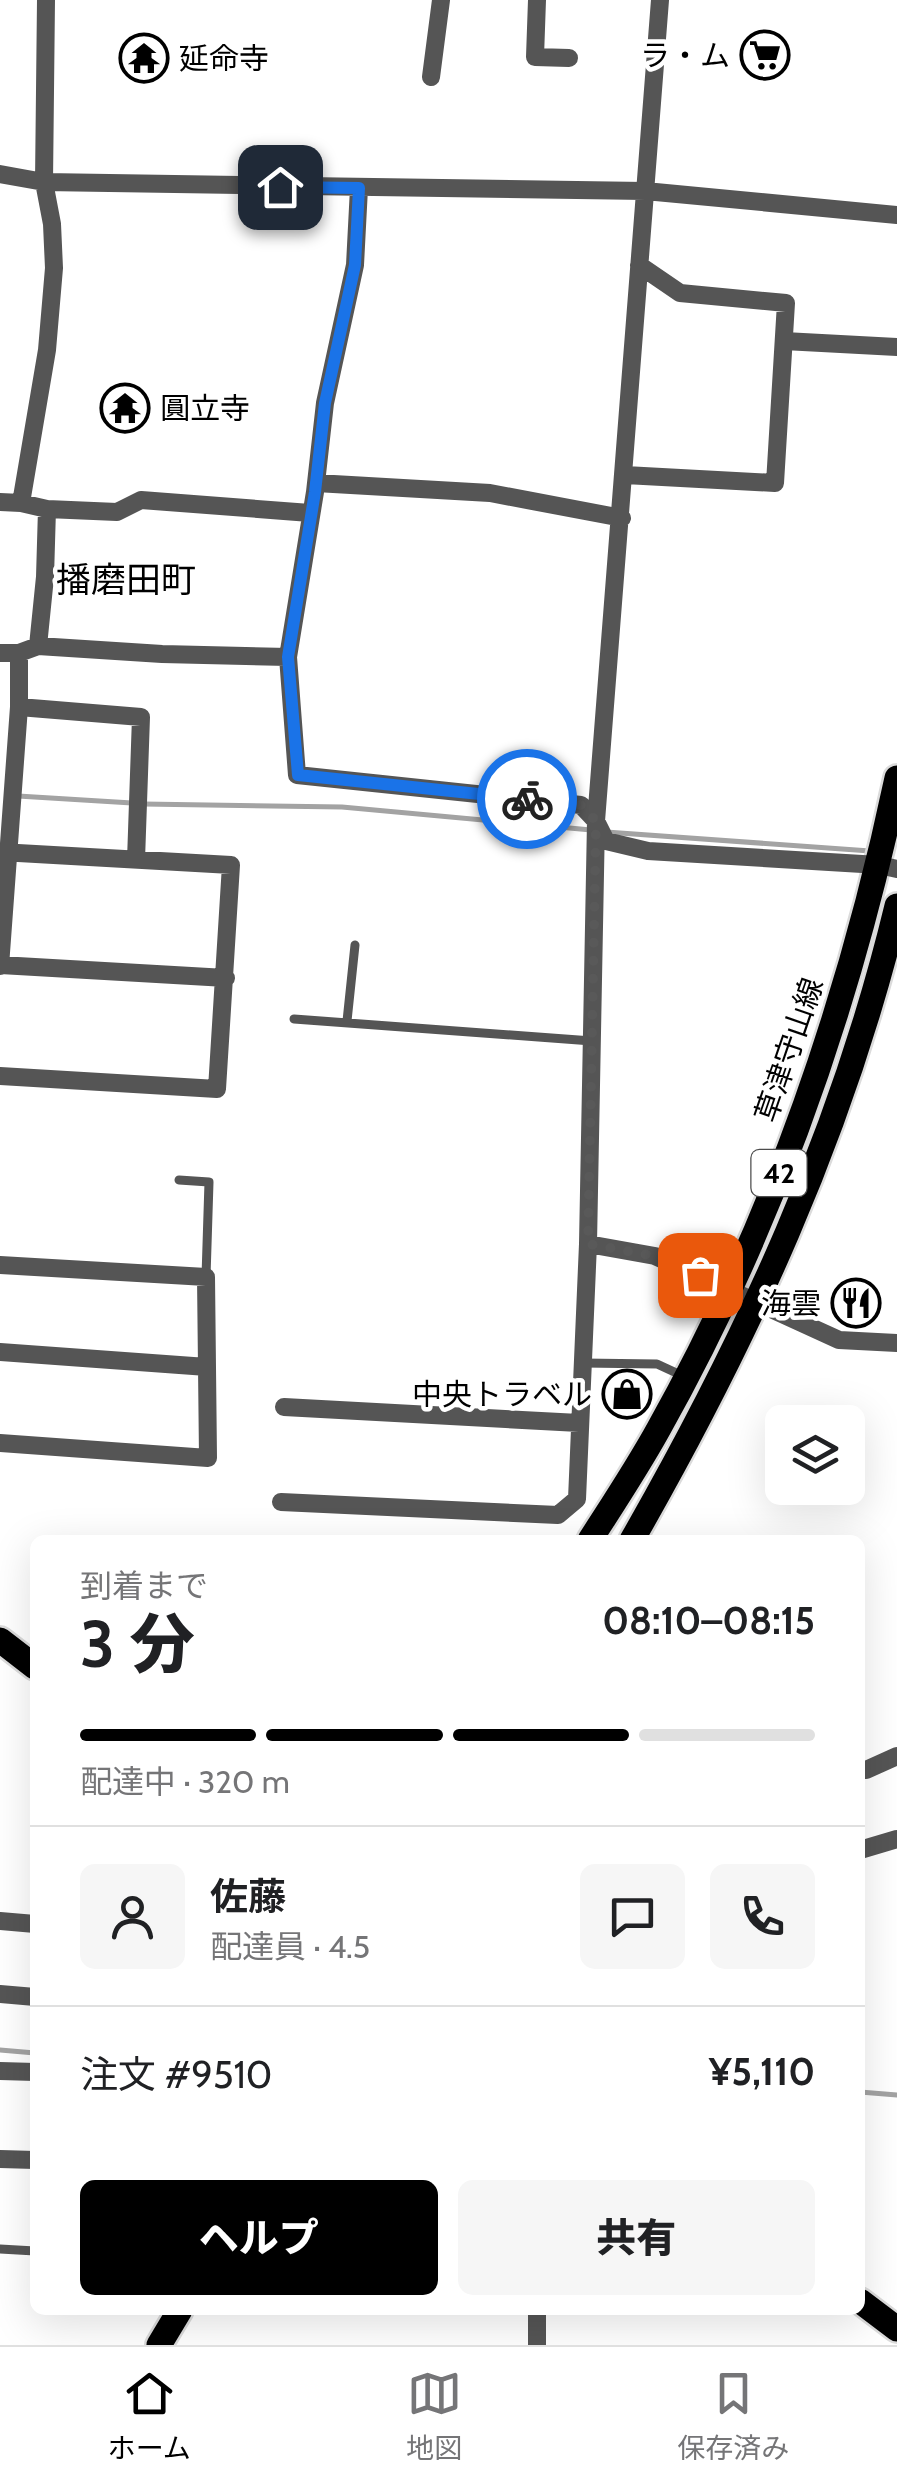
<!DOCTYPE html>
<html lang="ja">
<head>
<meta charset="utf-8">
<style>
  :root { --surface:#fff; --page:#f6f6f6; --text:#202124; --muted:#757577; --line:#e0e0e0; --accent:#000 }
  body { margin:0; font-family:Cabin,"Noto Sans JP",sans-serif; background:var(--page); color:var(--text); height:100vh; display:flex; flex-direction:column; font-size:38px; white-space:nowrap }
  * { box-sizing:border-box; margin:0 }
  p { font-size:32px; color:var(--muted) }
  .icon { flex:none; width:55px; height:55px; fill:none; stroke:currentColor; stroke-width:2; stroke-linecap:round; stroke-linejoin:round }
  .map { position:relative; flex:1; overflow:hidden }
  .drawer { position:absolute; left:30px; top:1535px; width:835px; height:780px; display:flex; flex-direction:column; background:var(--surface); border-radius:15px; box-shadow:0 10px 40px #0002 }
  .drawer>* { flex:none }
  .tools { position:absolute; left:765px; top:1405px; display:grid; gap:20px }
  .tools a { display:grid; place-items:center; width:100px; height:100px; border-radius:15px; background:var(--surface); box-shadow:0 10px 40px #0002; font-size:50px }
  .pin { position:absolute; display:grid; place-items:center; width:85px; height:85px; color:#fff; margin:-42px; border-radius:20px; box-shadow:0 5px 15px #0006 }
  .courier { position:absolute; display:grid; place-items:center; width:100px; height:100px; margin:-50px; border:8px solid #1a73e8; border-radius:50%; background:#fff; color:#222; box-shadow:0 2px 12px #0007 }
  .headline em { font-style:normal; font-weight:800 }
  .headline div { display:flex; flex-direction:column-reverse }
  .headline { display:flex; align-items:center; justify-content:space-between; height:170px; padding:0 50px }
  h1 { font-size:65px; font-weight:800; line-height:75px }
  .bar { display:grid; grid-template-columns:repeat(4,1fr); gap:15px 10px; align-content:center; height:120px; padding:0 50px }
  .bar i { height:12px; border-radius:8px; background:var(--line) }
  .bar .selected { background:var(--accent) }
  .bar p { grid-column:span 4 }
  .line { display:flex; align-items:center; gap:25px; padding:0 50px; border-top:2px solid var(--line) }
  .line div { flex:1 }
  .round { display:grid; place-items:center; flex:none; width:105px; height:105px; border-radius:15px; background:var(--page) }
  .action { display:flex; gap:20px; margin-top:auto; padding:20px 50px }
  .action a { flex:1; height:115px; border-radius:15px; background:var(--accent); color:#fff; font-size:40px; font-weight:800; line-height:115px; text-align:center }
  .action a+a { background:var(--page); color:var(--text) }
  .menu { display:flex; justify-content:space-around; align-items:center; height:140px; border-top:2px solid var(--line); background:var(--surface); font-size:28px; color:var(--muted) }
  .menu a { display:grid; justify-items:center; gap:5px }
  .menu .selected { color:var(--accent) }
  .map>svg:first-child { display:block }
</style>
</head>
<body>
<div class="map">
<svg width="897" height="2345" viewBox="0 0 897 2345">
  <rect width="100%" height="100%" fill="#fff"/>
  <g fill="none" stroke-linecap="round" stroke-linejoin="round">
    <!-- stream -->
    <path stroke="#a3a3a3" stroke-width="5" d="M18 796 132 803
      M143 804 342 807 591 830
      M606 832 870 851
      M0 2050 35 2053
      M860 2092 897 2095"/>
    <!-- primary casing -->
    <g stroke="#dbdbdb" stroke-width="30">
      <path id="primary" d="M590 1540C613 1504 637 1468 658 1430 772 1227 849 1005 897 778
        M632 1540C748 1337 842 1134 897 906
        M0 1640 35 1667
        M860 2301 897 2329
        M159 2345 180 2310"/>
    </g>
    <!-- service -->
    <path stroke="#555" stroke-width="9" d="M294 1019 592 1041
      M347 1021 355 945
      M179 1180 209 1182 206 1277
      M583 1363 657 1364 683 1376
      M0 2249 35 2251"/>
    <!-- minor -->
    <path stroke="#555" stroke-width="18" d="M537 0 535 57 569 58
      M431 77 441 0
      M0 174 44 182 645 191 897 215
      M359 188 355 265 325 403 315 492 288 657 297 775 581 805 596 821 606 841 648 851 879 865 897 869
      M784 341 897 347
      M625 475 775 483 786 303 680 293 639 265
      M316 483 490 493 622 518
      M0 502 21 503 47 509 45 577 38 646
      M21 503 47 350 54 268 52 224 44 182 46 0
      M47 509 117 512 141 500 310 513
      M0 653H19L38 646 162 654 288 657
      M19 707 141 717 136 860
      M0 852 231 865 217 1089 0 1076
      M0 965 226 978
      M0 966 19 707V653
      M588 1244 655 1256 839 1340 897 1343
      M0 1265 206 1277 208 1458 0 1443
      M0 1352 207 1367
      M284 1407 579 1423
      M281 1502 558 1515 577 1499 588 1244 596 821 660 0
      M866 1770 897 1756
      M860 1850 897 1839
      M0 1921 35 1924
      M0 1994 35 1997
      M0 2071 35 2072
      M0 2159 35 2160
      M537 2345V2310"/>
    <!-- primary -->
    <use href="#primary" stroke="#000" stroke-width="25"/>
  </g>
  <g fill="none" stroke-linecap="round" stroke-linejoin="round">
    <!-- done -->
    <path stroke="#595959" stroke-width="10" stroke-dasharray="0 18" d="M527 799 581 805 596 821 588 1244 655 1256 700 1275"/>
    <!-- route -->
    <path stroke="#1a73e8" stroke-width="12" d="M280 187 359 188 355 265 325 403 315 492 288 657 298 775 527 799"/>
  </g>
  <!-- icons -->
  <defs>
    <g id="supermarket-ring" transform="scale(2.5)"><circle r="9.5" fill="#fff" stroke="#000" stroke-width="1.5"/><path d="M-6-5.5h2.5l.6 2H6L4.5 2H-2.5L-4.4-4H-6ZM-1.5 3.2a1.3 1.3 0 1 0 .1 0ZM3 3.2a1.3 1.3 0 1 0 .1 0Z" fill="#000"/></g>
    <g id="temple-ring" transform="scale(2.5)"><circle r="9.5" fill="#fff" stroke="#000" stroke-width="1.5"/><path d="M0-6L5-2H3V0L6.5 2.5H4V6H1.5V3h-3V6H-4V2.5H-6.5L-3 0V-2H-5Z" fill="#000"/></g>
    <g id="restaurant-ring" transform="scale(2.5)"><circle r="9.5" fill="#fff" stroke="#000" stroke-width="1.5"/><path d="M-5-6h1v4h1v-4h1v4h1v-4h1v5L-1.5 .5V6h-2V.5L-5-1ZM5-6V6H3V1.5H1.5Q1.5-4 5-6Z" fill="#000"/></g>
    <g id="shop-ring" transform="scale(2.5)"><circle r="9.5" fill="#fff" stroke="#000" stroke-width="1.5"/><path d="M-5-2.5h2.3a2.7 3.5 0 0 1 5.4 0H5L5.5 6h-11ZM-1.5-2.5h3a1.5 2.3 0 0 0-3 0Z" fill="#000"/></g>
  </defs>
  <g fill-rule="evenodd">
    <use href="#supermarket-ring" x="765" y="55"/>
    <use href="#temple-ring" x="144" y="58"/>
    <use href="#temple-ring" x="125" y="408"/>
    <use href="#restaurant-ring" x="856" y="1303"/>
    <use href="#shop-ring" x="627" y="1394"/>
  </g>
  <g text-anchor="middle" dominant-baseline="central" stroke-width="9" stroke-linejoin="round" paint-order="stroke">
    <!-- shield labels -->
    <rect fill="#fff" stroke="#4c4c4c" stroke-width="2.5" x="751.5" y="1150" width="55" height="46" rx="8"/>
    <g font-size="28" font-weight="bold" fill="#000">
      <text x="779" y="1173">42</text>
    </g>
    <!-- poi labels -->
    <g font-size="30" fill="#000" stroke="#fff" text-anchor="end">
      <text x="730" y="55">ラ・ム</text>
      <text x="179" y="58" text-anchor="start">延命寺</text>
      <text x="160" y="408" text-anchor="start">圓立寺</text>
      <text x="821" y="1303">海雲</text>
      <text x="592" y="1394">中央トラベル</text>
    </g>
    <!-- street labels -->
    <g font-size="30" fill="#000" stroke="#fff">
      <text transform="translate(789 1050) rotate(-71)">草津守山線</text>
    </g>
    <!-- quarter labels -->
    <g font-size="35" fill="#000" stroke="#fff">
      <text x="126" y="579">播磨田町</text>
    </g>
  </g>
</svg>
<div class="tools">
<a><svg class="icon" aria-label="layers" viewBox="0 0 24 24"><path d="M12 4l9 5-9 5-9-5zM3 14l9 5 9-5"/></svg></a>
</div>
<div class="pin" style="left:700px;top:1275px;background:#ea580c"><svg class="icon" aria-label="bag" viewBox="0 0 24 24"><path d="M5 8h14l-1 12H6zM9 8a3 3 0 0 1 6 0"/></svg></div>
<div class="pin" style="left:280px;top:187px;background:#1f2937"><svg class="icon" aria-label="home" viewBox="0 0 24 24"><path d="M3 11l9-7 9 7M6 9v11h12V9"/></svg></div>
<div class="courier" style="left:527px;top:799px"><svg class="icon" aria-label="bike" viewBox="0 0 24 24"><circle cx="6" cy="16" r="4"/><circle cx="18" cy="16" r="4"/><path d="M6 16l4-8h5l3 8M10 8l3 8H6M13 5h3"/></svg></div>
<section class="drawer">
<div class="headline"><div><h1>3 分</h1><p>到着まで</p></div><em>08:10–08:15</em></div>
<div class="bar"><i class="selected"></i><i class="selected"></i><i class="selected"></i><i></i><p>配達中 · 320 m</p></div>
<div class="line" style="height:180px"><a class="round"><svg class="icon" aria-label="person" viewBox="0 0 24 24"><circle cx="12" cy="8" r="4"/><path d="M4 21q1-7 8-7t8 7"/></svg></a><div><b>佐藤</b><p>配達員 · 4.5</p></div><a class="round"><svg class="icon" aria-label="chat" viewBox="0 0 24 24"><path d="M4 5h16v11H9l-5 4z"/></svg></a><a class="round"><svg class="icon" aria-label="phone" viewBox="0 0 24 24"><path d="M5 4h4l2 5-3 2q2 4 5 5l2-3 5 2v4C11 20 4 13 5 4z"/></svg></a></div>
<div class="line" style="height:130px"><div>注文 #9510</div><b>¥5,110</b></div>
<div class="action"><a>ヘルプ</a><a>共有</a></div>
</section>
</div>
<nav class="menu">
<a class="selected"><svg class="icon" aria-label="home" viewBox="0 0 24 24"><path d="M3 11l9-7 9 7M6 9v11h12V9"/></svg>ホーム</a>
<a><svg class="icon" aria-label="map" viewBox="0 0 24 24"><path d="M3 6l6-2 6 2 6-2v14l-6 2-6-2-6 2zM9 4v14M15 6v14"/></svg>地図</a>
<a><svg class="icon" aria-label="saved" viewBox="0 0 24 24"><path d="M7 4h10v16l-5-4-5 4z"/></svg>保存済み</a>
</nav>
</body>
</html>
